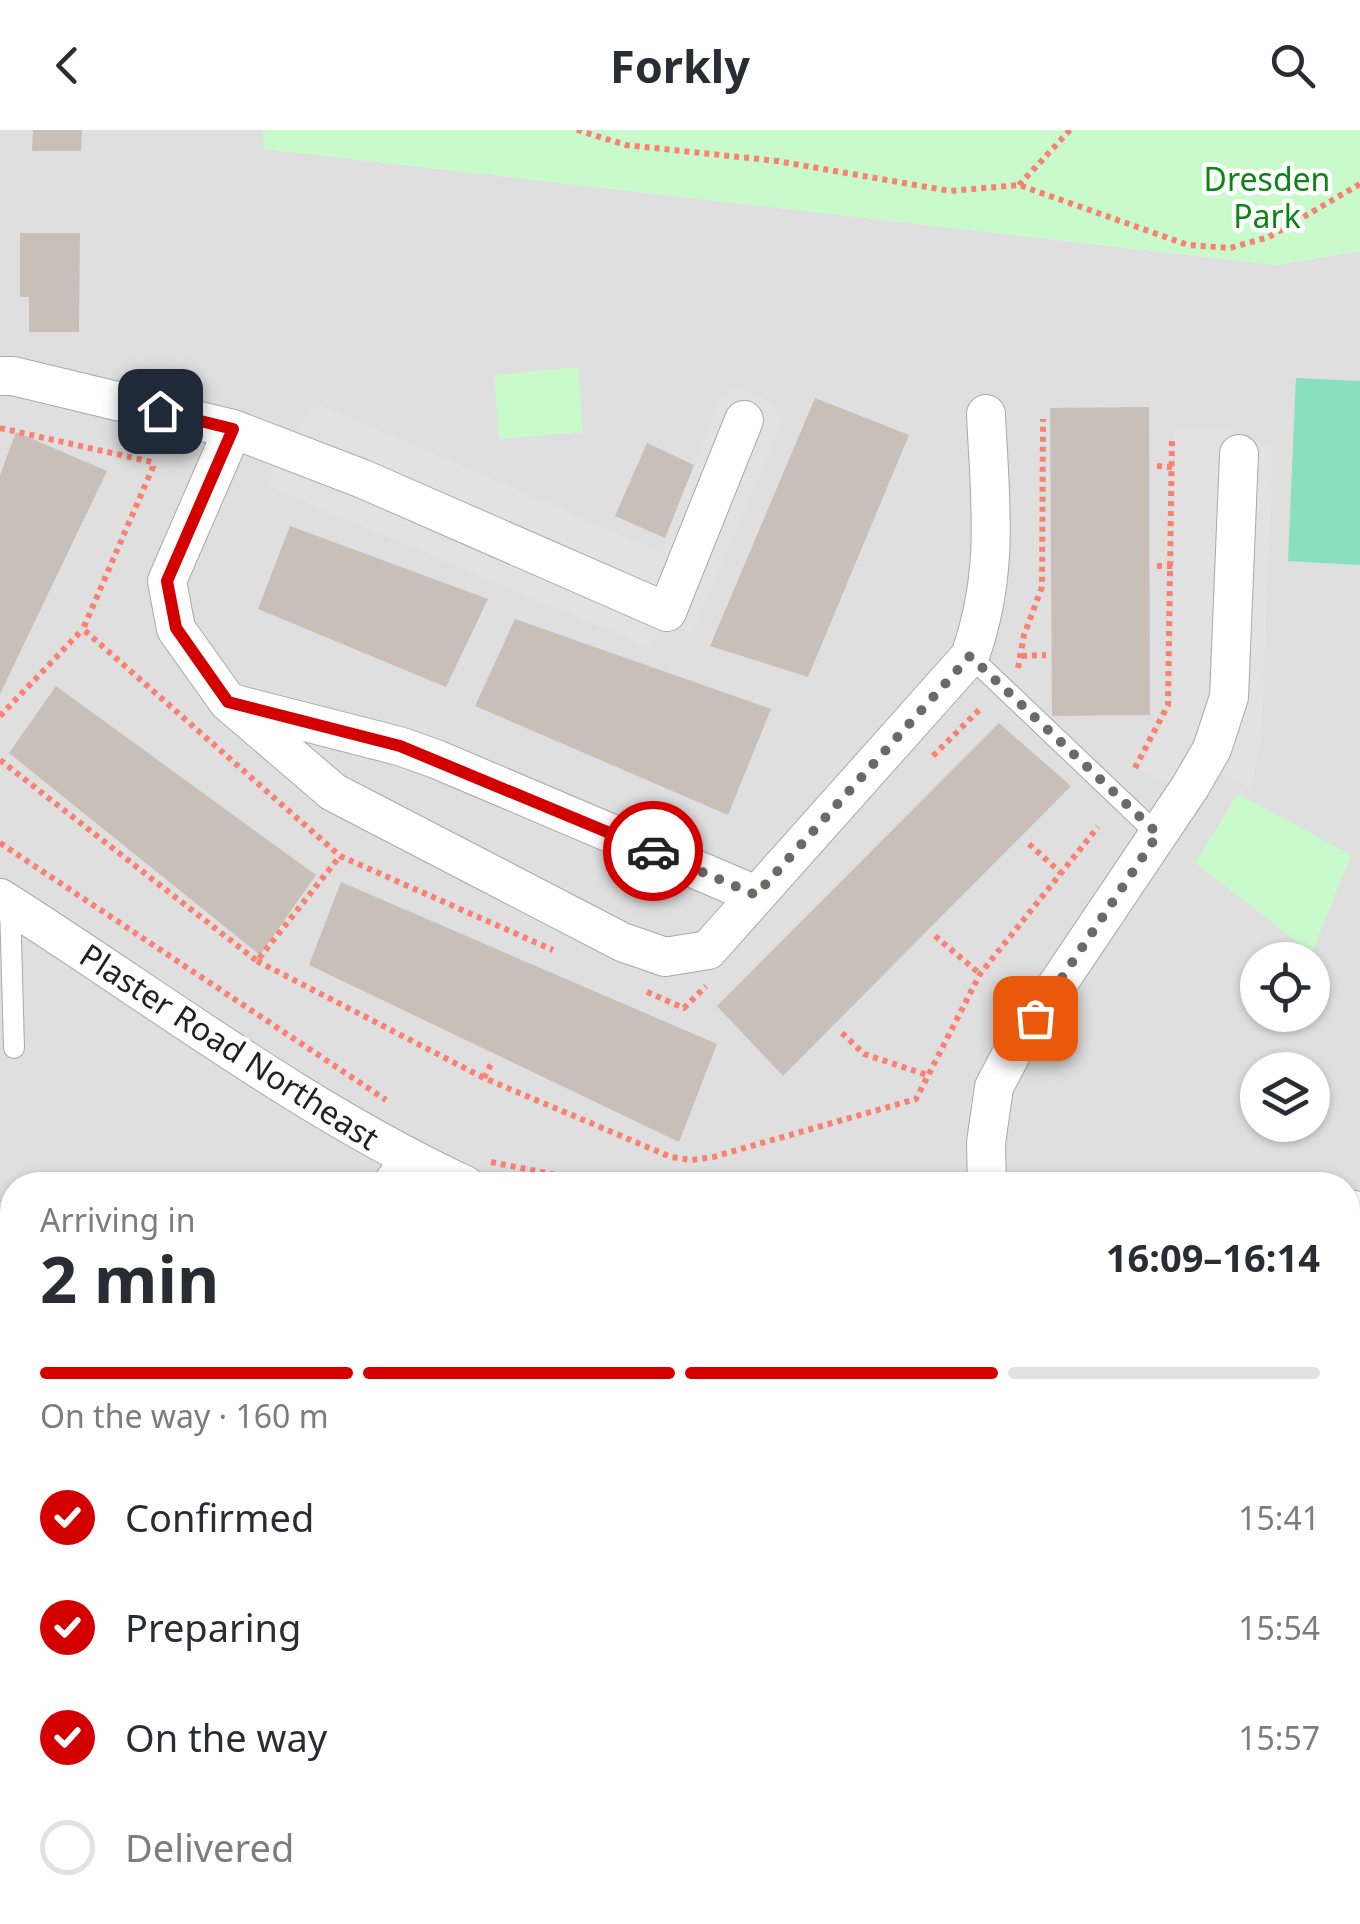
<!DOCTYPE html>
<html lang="en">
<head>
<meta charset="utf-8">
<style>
  :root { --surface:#fff; --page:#f7f7f7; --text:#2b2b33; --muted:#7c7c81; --line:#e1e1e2; --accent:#d40000 }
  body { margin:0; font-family:"Noto Sans",sans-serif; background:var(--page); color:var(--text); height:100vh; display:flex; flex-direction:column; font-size:38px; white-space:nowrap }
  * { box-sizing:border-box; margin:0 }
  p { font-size:32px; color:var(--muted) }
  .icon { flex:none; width:55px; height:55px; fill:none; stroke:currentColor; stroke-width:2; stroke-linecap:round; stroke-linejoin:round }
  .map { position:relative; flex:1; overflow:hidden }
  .panel { position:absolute; left:0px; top:1042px; width:1360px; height:752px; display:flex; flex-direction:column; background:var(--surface); border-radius:40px 40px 0 0; box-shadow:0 2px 8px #0004 }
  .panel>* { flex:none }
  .buttons { position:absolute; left:1240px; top:812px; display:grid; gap:20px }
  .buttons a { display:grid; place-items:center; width:90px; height:90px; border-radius:50%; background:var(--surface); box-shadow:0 2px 8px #0004; font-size:50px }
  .pin { position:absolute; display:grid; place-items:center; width:85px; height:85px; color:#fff; margin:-42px; border-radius:20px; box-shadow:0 5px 15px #0006 }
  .courier { position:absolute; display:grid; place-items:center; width:100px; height:100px; margin:-50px; border:8px solid #d40000; border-radius:50%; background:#fff; color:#222; box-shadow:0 2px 12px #0007 }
  .summary em { font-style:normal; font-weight:700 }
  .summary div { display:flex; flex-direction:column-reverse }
  .summary { display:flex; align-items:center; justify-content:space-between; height:170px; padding:0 40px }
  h1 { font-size:65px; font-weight:700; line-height:75px }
  .bar { display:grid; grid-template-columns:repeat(4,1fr); gap:15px 10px; align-content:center; height:120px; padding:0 40px }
  .bar i { height:12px; border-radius:8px; background:var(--line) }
  .bar .selected { background:var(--accent) }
  .bar p { grid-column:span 4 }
  ol { padding:0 40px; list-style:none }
  li { display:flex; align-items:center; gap:30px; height:110px }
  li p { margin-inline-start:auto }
  li .icon { padding:10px; border-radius:50%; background:var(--accent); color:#fff; stroke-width:4 }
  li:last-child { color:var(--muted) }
  li i { width:55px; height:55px; border:5px solid var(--line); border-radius:50% }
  header { display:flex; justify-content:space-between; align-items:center; height:130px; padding:0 40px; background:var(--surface); font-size:45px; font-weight:700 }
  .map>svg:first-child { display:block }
</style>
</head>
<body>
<header><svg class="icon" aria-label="back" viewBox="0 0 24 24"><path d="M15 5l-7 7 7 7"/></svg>Forkly<svg class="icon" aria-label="search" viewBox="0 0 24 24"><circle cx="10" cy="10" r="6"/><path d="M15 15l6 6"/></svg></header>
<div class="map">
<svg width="1360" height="1794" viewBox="0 0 1360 1794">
  <rect width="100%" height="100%" fill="#f2efe9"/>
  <!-- residential -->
  <path fill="#e0dfdf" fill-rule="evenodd" d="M0 0H263L265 19 1276 135 1360 121V1794H0ZM1258 830H1312V885H1258ZM1258 940H1312V995H1258ZM12 1055H1348V1782H12Z"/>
  <!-- park -->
  <path fill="#c8facc" d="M263 0H1360V121L1276 135 264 19Z
    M578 237 583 302 499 309 494 245Z
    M1238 664 1351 725 1312 823 1195 733Z"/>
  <!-- pitch -->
  <path fill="#88e0be" d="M1296 248 1360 251V435L1288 431Z"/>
  <!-- parking -->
  <path fill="#e2e2e2" d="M736 259 759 265 772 274 782 293 692 503 661 490 651 518 268 356 277 326 318 274 661 422 721 268Z
    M1175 298 1226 300 1273 319 1261 608 1251 660 1226 645 1170 654 1141 639 1173 570Z"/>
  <!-- building -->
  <path fill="#c7bfb8" d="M33 0H82L81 21H32Z
    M20 103H80L79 202H29V167H20Z
    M815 268 909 305 808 547 710 516Z
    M1149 277 1150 585 1052 586 1050 278Z
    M16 302 107 341 0 564V345Z
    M647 313 694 335 665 408 615 386Z
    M290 396 488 469 446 557 258 479Z
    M515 489 771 579 728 685 475 576Z
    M56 556 316 745 260 825 9 623Z
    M999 593 1071 656 783 946 717 876Z
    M341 752 717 914 679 1012 309 835Z
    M1348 1200 1360 1203 1359 1395 1348 1393Z
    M1348 1418H1359L1360 1473V1598L1348 1599Z
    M1360 1713V1794H1278L1289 1782H1348V1725Z
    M709 1782H813L824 1794H696Z
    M1057 1782H1156L1144 1794H1067Z"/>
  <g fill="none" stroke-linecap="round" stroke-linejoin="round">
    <!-- lane casing -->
    <g stroke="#a9a9a9" stroke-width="22">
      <path id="lane" d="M970 526 1158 705
        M10 774 14 918
        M380 1055 402 1026
        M1021 1782 1032 1794
        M0 1789 12 1771"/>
    </g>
    <!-- street casing -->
    <g stroke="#a9a9a9" stroke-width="40">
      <path id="street" d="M0 246H13L233 299 363 349 667 482 744 290
        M233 299 167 451 176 499 228 572 333 662 622 812 665 827 708 820 970 526C1000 441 990 372 986 284
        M235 574 399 616 436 629 756 765
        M0 768C153 865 300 978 465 1055
        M987 1055 986 1013 994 957 1014 919 1190 657 1212 619 1229 567 1239 324
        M1348 1079 1360 1081
        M378 1782 384 1794
        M907 1794 919 1782
        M1198 1794 1210 1782"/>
    </g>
    <!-- path -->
    <path stroke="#fa8072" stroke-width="6" stroke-dasharray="5 5" stroke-linecap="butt" d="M577 0 626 15 777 31 950 61 1019 55 1188 115 1230 118 1269 107 1360 54
      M1019 55 1070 0
      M0 298 152 332 153 337 83 499 340 726 553 820
      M1157 336 1172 337
      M1157 436H1172
      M1022 526 1046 525
      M1018 538 1024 505 1042 457 1043 289
      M0 586 83 499
      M933 626 982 577
      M0 630 257 831 340 726
      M1135 638 1168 575 1172 308
      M0 713 386 970
      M1029 714 1061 743
      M935 806 980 844
      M257 831 484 948 671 1027 691 1030 713 1027 916 969 980 844 1098 697
      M647 862 684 878 706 856
      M842 903 864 924 930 946
      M484 948 492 932
      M491 1032 607 1055"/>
    <!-- lane -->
    <use href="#lane" stroke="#fff" stroke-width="20"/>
    <!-- street -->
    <use href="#street" stroke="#fff" stroke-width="38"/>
  </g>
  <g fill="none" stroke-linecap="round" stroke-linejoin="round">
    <!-- done -->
    <path stroke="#6b6a68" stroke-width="10" stroke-dasharray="0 18" d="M653 721 756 765 970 526 1158 704 1035 888"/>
    <!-- route -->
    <path stroke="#d40000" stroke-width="12" d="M160 281 233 299 167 451 176 498 228 572 400 616 653 721"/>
  </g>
  <g text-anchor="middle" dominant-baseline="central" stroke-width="9" stroke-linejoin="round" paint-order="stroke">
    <!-- park labels -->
    <g font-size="32" fill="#0c8416" stroke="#fff">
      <text x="1267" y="48">Dresden<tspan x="1267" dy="37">Park</tspan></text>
    </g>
    <!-- street labels -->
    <g font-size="32" fill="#222" stroke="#fff">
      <text transform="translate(230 916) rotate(33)">Plaster Road Northeast</text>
    </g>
  </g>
</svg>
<div class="buttons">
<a><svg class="icon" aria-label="locate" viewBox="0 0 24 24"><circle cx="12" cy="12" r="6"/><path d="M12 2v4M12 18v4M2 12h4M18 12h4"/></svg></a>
<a><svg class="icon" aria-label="layers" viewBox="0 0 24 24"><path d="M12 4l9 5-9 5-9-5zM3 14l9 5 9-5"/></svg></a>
</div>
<div class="pin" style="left:1035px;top:888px;background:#ea580c"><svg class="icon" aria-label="bag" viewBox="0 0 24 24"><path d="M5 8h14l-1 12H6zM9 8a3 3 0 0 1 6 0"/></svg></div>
<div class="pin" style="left:160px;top:281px;background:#1f2937"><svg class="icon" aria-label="home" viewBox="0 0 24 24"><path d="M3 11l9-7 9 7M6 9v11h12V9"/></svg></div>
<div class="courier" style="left:653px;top:721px"><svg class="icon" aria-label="car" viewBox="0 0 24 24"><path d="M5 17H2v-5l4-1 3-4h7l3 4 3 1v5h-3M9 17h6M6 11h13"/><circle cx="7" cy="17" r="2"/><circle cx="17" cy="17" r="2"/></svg></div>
<section class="panel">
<div class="summary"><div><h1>2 min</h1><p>Arriving in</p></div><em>16:09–16:14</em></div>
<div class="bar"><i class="selected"></i><i class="selected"></i><i class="selected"></i><i></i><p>On the way · 160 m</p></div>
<ol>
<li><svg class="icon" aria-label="check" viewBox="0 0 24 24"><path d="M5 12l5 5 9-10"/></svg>Confirmed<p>15:41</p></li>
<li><svg class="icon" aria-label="check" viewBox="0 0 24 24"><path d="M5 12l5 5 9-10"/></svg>Preparing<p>15:54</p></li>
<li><svg class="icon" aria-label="check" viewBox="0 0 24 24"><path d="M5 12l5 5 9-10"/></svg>On the way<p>15:57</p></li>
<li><i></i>Delivered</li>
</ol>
</section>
</div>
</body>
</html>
